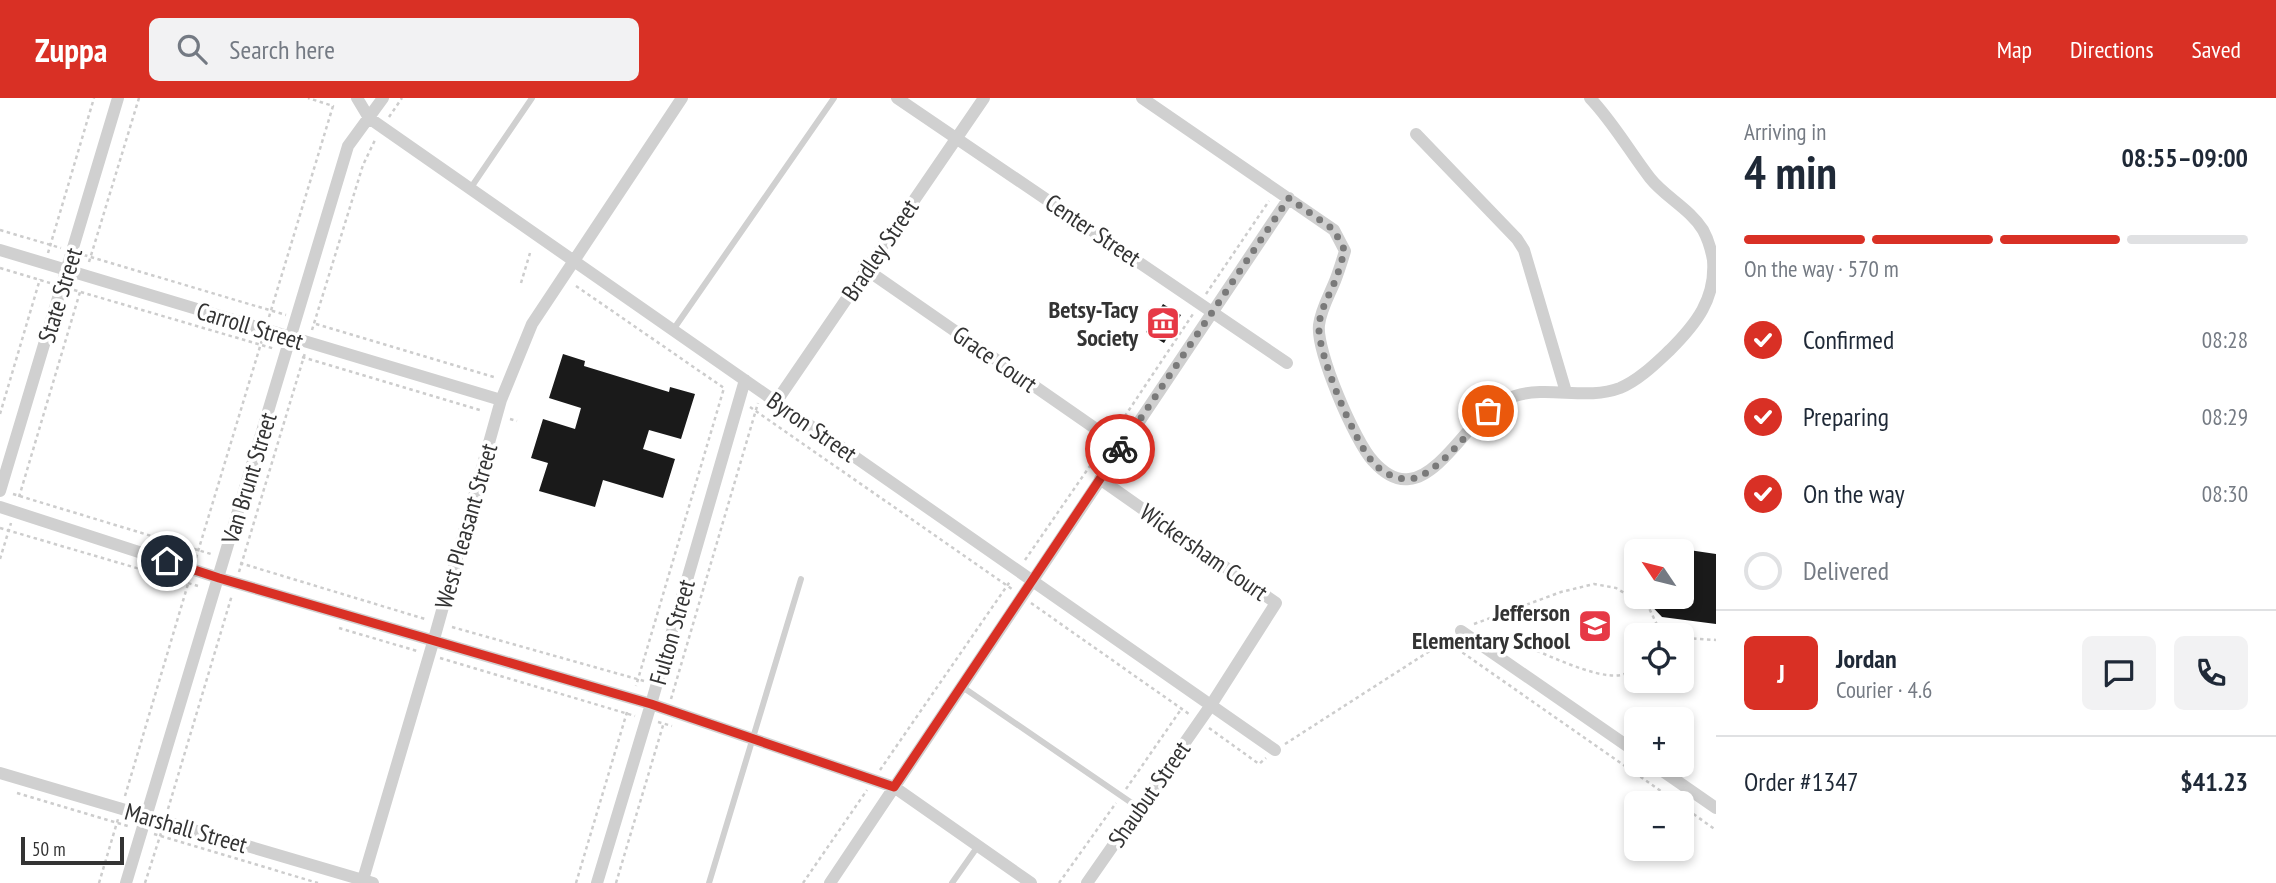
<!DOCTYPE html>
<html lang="en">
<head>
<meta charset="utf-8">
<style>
  :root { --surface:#fff; --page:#f2f2f3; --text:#1f2937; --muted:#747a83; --line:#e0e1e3; --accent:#d93025 }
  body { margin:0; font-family:"PT Sans Narrow",sans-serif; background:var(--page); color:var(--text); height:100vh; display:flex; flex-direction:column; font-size:26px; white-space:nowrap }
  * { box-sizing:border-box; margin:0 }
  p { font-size:23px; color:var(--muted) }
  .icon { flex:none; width:38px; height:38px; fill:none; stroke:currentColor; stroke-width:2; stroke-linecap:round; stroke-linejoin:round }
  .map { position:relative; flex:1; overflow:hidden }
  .side { display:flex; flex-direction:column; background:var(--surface); width:560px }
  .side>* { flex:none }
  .needle { width:46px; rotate:305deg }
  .controls { position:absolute; left:1624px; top:441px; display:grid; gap:14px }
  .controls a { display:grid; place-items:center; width:70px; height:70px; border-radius:10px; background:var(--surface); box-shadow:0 4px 10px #0003; font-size:35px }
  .scale { position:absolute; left:21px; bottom:18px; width:103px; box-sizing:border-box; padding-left:7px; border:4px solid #333; border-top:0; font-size:19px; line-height:24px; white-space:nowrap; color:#333; -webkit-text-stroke:5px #fff; paint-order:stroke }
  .pin { position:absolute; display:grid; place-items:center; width:60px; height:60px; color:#fff; margin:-30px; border:4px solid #fff; border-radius:50%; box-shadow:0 2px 7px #0007 }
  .courier { position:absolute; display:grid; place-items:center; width:70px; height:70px; margin:-35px; border:5px solid #d93025; border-radius:50%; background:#fff; color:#222; box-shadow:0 2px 9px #0007 }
  .head em { font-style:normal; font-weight:700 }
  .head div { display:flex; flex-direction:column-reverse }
  .head { display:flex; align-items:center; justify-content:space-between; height:119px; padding:0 28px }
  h1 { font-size:46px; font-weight:700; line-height:52px }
  .bar { display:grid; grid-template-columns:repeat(4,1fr); gap:10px 7px; align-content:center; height:84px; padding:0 28px }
  .bar i { height:9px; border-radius:5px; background:var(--line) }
  .bar .on { background:var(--accent) }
  .bar p { grid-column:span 4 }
  .line { display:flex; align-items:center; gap:18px; padding:0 28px; border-top:2px solid var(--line) }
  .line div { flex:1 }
  .round { display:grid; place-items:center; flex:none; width:74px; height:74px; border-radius:10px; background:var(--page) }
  ol { padding:0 28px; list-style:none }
  li { display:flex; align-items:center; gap:21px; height:77px }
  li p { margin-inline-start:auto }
  li .icon { padding:7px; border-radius:50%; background:var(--accent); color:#fff; stroke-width:4 }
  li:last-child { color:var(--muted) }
  li i { width:38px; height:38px; border:4px solid var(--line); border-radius:50% }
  header { display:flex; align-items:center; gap:42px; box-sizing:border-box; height:98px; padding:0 35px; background:var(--accent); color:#fff }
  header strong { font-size:33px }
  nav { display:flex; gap:38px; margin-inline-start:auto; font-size:24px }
  .search { width:490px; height:63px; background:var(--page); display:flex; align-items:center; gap:18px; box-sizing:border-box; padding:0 24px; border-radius:10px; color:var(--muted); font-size:26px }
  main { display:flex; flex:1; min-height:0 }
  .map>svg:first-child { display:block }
</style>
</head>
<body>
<header>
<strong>Zuppa</strong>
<div class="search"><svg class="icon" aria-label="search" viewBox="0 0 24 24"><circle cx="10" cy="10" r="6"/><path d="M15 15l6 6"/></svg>Search here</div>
<nav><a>Map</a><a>Directions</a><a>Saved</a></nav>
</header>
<main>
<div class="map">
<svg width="1716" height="785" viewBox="0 0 1716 785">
  <rect width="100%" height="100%" fill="#fff"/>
  <!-- building -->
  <path fill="#1a1a1a" d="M1163 206 1181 217 1164 245 1146 234Z
    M563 256 585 263 584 268 669 294 670 289 695 296 681 341 649 332 643 351 675 361 663 400 603 382 595 409 539 393 548 365 531 360 543 321 575 331 581 310 549 300Z
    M1682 451 1716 456V526L1662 519 1643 499H1682Z"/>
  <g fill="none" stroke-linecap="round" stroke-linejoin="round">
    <!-- path -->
    <path stroke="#cdcdcd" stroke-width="2.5" stroke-dasharray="3.5 3.5" stroke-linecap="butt" d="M389 19 402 0
      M0 132 61 150
      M48 155 94 0
      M84 157 286 217
      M89 164 139 0
      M0 170 50 185
      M521 185 530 155
      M576 188 724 290 636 588
      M74 192 275 251
      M1206 196 1269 103
      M269 219 333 8 308 0
      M316 226 497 280
      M312 232 363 67 376 40
      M302 259 483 313
      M750 309 1012 491
      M0 316 40 181
      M510 321 517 323
      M1117 330 1193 216
      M13 396 211 456
      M19 399 80 194
      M0 430 198 488
      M196 460 262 242
      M0 461 11 425
      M1025 462 1103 349
      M240 465 425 521
      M239 474 305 255
      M1031 505 1189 616
      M1474 526 1561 494 1594 486 1616 490 1649 510 1659 531 1658 537
      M452 529 644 583
      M339 530 417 553
      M1686 540 1716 542
      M1511 542C1538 552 1595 582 1621 577 1626 576 1632 572 1636 569
      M1444 545 1453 548 1678 705
      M440 560 635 618
      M671 601 758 305
      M658 624 672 628
      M1209 630 1259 666 1266 660
      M1285 646 1450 540
      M880 672 1011 482
      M1126 691 1182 610
      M17 695 131 729
      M125 698 188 486
      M1682 708 1716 732
      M168 711 232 497
      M154 736 318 785
      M99 785 118 721
      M145 785 161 735
      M576 785 627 614
      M616 785 664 624
      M803 785 867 692
      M1059 785 1116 705"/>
    <!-- lane -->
    <path stroke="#d0d0d0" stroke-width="6" d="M470 91 532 0
      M673 232 834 0
      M961 588 1139 710
      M709 785 801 481
      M952 785 978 748"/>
    <!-- street -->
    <path stroke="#d0d0d0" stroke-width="12" d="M357 0 369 20 1275 652
      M897 0 1287 265
      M1142 0 1334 132 1345 153C1342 163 1339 173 1335 183 1329 198 1321 211 1319 227 1316 253 1355 344 1373 363 1382 373 1395 383 1409 381 1437 379 1467 330 1487 313 1495 306 1505 301 1515 298 1549 287 1586 303 1620 290 1639 282 1655 266 1670 252 1696 226 1716 201 1713 162 1711 151 1708 141 1703 132 1690 111 1665 99 1650 80 1630 54 1613 24 1590 0
      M1416 36 1517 141 1524 152 1566 294
      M0 152 501 302
      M867 172 1122 349
      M776 304 984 0
      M0 393 118 0
      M0 409 219 480 651 606 894 689 1031 785
      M1461 533 1636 654
      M1654 667 1716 710
      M0 675 373 785
      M126 785 348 48 383 0
      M362 785 434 541 501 302 532 226 682 0
      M597 785 651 606 745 282
      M830 785 1289 100
      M1087 785 1211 607 1276 505 1100 381"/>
  </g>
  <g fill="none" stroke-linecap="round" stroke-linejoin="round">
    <!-- done -->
    <path stroke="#7a7a7a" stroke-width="7" stroke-dasharray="0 12.6" d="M1120 351 1289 100 1334 132 1345 153C1341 163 1339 174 1335 183 1329 198 1320 212 1319 228 1317 255 1354 341 1371 362 1380 373 1393 381 1408 381 1434 381 1471 331 1488 313"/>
    <!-- route -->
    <path stroke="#d93025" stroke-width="9" d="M167 463 219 480 651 606 894 689 1120 351"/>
  </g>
  <!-- icons -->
  <defs>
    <g id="museum-square" transform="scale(1.75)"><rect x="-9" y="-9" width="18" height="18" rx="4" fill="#e63946" stroke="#fff"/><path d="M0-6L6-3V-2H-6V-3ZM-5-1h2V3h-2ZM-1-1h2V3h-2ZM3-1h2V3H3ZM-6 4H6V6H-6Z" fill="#fff"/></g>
    <g id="school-square" transform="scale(1.75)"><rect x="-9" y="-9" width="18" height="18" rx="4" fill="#e63946" stroke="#fff"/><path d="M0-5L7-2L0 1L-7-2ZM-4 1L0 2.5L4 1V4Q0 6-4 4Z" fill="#fff"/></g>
  </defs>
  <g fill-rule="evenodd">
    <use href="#museum-square" x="1163" y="225"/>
    <use href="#school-square" x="1595" y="528"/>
  </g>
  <g text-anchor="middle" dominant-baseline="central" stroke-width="7" stroke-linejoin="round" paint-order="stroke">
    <!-- street labels -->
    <g font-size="24" fill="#333" stroke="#fff">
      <text transform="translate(1093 132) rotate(34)">Center Street</text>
      <text transform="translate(880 152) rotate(-56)">Bradley Street</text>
      <text transform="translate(60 197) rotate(-73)">State Street</text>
      <text transform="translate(250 228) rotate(17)">Carroll Street</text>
      <text transform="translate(995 261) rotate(35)">Grace Court</text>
      <text transform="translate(812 329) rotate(35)">Byron Street</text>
      <text transform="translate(249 380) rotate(-73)">Van Brunt Street</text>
      <text transform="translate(466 428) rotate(-74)">West Pleasant Street</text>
      <text transform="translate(1204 454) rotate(35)">Wickersham Court</text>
      <text transform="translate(672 534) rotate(-74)">Fulton Street</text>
      <text transform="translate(1149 696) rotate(-55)">Shaubut Street</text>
      <text transform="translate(186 730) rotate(16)">Marshall Street</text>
    </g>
    <!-- poi labels -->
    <g font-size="24" font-weight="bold" fill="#333" stroke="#fff" text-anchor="end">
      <text x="1138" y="211">Betsy-Tacy<tspan x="1138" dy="28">Society</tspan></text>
      <text x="1570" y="514">Jefferson<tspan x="1570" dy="28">Elementary School</tspan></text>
    </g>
  </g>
</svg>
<div class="controls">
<a><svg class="needle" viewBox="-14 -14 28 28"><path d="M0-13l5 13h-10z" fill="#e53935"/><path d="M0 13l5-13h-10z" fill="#747a83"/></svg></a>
<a><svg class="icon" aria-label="locate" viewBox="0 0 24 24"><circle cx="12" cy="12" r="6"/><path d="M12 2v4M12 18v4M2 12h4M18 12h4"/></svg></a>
<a>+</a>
<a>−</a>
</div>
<div class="scale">50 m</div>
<div class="pin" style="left:1488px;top:313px;background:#ea580c"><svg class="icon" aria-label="bag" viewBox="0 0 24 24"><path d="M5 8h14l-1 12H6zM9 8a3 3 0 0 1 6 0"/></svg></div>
<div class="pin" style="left:167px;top:463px;background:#1f2937"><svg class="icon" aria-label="home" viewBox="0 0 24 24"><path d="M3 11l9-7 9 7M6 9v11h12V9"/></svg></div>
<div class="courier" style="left:1120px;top:351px"><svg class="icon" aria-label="bike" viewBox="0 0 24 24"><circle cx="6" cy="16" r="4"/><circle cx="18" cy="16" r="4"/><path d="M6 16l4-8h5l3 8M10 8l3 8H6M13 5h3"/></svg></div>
</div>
<section class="side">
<div class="head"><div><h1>4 min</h1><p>Arriving in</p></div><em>08:55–09:00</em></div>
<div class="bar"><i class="on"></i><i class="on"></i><i class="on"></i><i></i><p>On the way · 570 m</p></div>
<ol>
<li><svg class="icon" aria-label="check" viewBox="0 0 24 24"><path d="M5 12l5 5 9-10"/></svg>Confirmed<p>08:28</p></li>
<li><svg class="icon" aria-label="check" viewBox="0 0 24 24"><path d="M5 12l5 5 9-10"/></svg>Preparing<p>08:29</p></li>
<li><svg class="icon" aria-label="check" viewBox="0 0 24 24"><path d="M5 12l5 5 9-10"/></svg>On the way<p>08:30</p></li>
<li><i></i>Delivered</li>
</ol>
<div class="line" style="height:126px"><b class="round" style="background:var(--accent);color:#fff">J</b><div><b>Jordan</b><p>Courier · 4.6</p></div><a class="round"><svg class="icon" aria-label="chat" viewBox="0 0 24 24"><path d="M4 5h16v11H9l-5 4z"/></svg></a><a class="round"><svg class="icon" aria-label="phone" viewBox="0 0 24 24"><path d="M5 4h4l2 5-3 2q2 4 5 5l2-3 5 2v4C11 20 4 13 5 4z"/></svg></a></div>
<div class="line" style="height:91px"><div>Order #1347</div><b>$41.23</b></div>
</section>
</main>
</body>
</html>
